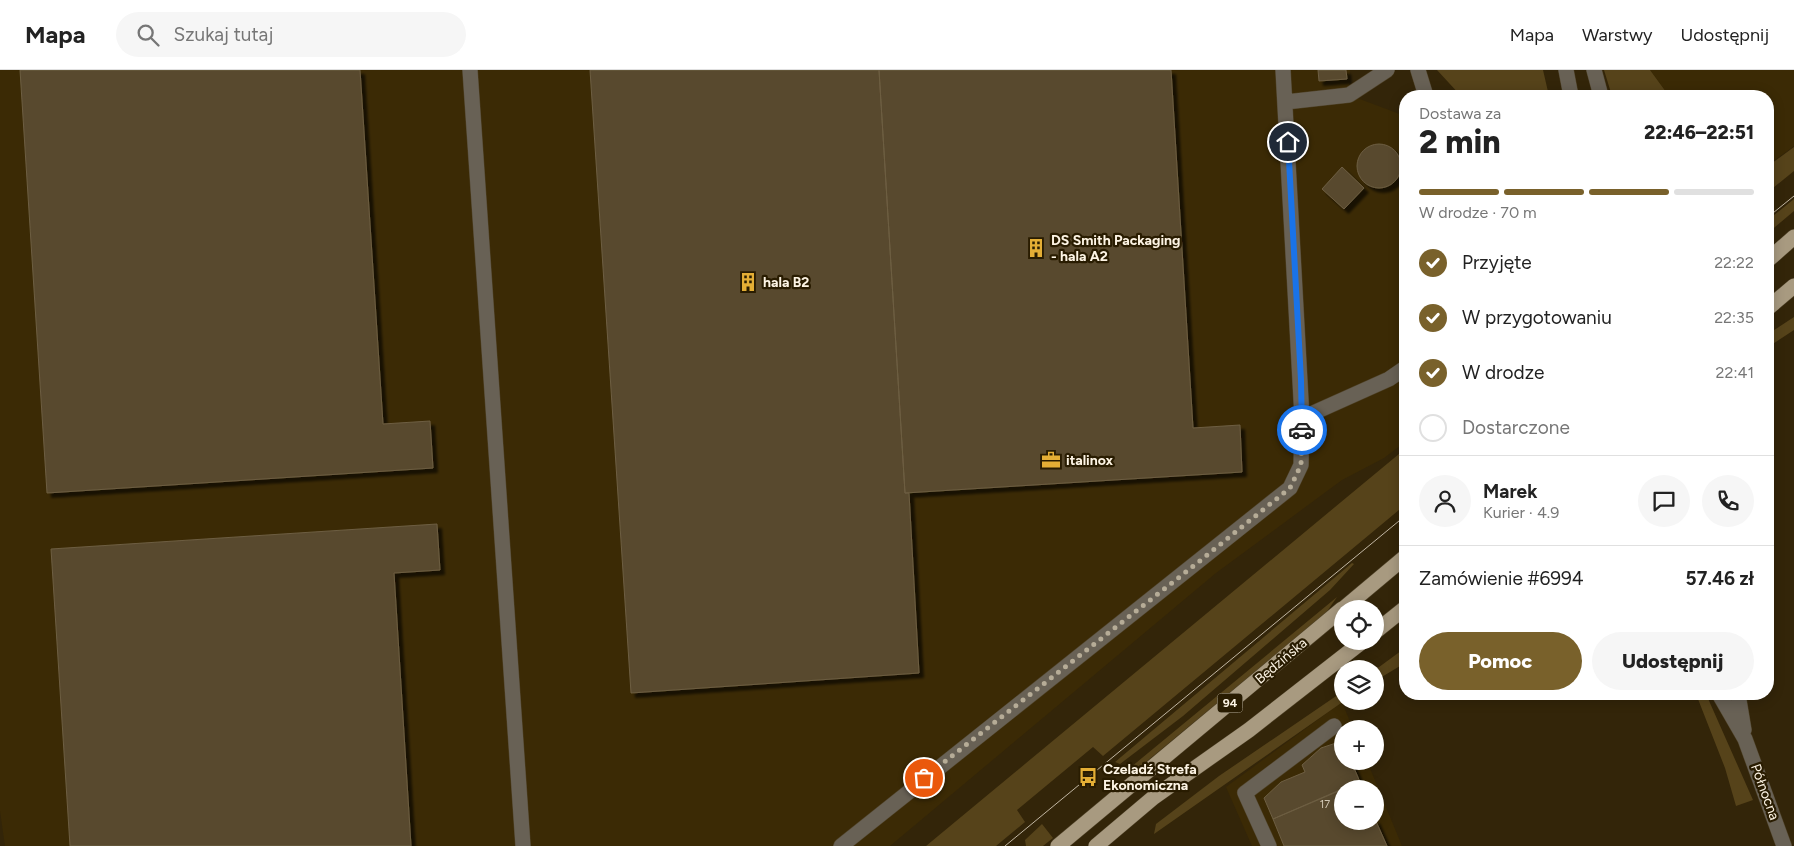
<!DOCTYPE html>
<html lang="pl">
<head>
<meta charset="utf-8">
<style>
  :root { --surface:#fff; --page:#f6f6f6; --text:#222; --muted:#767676; --line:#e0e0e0; --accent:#79612b }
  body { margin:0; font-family:Figtree,sans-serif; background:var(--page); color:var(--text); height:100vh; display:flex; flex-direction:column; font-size:19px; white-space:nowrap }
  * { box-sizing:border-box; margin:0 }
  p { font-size:16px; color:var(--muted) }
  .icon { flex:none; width:28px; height:28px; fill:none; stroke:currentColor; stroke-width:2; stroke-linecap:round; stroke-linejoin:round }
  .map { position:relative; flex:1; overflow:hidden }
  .drawer { position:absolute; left:1399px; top:20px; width:375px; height:610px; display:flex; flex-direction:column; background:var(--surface); border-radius:20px; box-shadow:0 2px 12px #0003 }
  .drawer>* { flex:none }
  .buttons { position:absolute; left:1334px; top:530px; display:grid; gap:10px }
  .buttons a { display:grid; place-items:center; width:50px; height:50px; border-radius:50%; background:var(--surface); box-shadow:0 2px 12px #0003; font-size:25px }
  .pin { position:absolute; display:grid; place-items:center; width:42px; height:42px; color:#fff; margin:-21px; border:2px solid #fff; border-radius:50%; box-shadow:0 1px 5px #0007 }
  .courier { position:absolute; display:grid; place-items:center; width:50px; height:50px; margin:-25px; border:4px solid #1a73e8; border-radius:50%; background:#fff; color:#222; box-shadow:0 1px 6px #0007 }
  .headline em { font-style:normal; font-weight:800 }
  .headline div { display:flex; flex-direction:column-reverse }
  .headline { display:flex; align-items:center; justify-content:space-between; height:85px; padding:0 20px }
  h1 { font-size:32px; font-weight:800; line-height:38px }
  .bar { display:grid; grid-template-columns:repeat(4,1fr); gap:8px 5px; align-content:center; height:60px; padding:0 20px }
  .bar i { height:6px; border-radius:4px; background:var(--line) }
  .bar .selected { background:var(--accent) }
  .bar p { grid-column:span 4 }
  .line { display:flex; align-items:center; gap:12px; padding:0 20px; border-top:1px solid var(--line) }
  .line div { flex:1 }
  .round { display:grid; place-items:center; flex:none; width:52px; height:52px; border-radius:26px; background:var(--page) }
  ol { padding:0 20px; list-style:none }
  li { display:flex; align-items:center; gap:15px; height:55px }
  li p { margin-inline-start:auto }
  li .icon { padding:5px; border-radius:50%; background:var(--accent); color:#fff; stroke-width:4 }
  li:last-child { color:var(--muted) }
  li i { width:28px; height:28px; border:2px solid var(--line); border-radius:50% }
  .primary-button { display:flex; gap:10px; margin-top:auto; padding:10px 20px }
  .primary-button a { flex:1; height:58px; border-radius:30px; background:var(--accent); color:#fff; font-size:20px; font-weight:800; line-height:58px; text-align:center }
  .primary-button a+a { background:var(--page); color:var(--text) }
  header { display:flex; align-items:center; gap:30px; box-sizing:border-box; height:70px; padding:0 25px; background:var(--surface); border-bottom:1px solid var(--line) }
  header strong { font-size:24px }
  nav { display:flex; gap:28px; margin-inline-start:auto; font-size:18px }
  .search { width:350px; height:45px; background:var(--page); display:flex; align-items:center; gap:12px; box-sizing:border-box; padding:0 18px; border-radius:28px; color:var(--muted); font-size:19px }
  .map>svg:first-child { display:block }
</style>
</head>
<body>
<header>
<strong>Mapa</strong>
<div class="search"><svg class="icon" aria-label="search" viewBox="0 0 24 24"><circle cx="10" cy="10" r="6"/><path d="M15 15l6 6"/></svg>Szukaj tutaj</div>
<nav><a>Mapa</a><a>Warstwy</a><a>Udostępnij</a></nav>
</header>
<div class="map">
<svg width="1794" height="776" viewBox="0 0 1794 776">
  <defs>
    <filter id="shadow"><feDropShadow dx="4.5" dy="4.5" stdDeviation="1" flood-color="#0009"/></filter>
  </defs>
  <rect width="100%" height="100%" fill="#332509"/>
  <!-- built -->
  <path fill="#3b2a05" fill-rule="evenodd" d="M0 0H1350L1349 25 1405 46V372L1384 388 1342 410 1216 503 890 776H5L0 741Z
    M1650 0H1794V76L1768 95V26H1669Z
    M1342 632 1353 659H1342V691H1367L1402 776H1252L1226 717ZM1342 719H1375V751H1342Z"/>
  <!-- green -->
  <path fill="#56431a" d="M1437 0H1543L1549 26H1461Z
    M1604 0H1650L1669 26H1612Z
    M1794 77V101L1768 122V96Z
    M1794 129V141L1768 163V150Z
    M1794 247V260L1768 277V264Z
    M1405 379V435L1103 686 1093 677 1017 740 1025 752 996 776H926Z
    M1352 493 1354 494 1330 520 1183 646 1120 694 1115 692Z
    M1337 527 1326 543 1129 706 1125 702Z
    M1405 578V593L1375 611V600Z
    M1342 622 1344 631 1154 764 1156 754 1219 706Z
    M1696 624H1706L1753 730 1736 736 1725 698Z
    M1042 754 1053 768 1043 776H1026L1025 770Z"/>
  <!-- building -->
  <path fill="#594a2f" stroke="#6d5e42" filter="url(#shadow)" d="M20 0H360L383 354 430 351 433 398 47 423Z
    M590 0H879L905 423H909L919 603 631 623Z
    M879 0H1171L1193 358 1240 355 1242 402 905 423Z
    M1318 0H1346L1347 9 1319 11Z
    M1357 96a22 22 0 1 1 44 0a22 22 0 1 1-44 0Z
    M1342 97 1364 118 1344 139 1322 119Z
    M437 454 440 500 394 503 411 776H70L51 479Z
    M1342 671V691H1351L1360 712 1273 749 1264 728 1281 712 1305 702 1302 695 1321 678Z
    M1342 719V751H1375V749L1387 776H1284L1273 749Z"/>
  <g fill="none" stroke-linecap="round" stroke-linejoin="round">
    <!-- lane casing -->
    <g stroke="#4f4228" stroke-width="16">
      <path id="lane" d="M470 0 523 776
        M1283 0 1302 348
        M1418 0 1426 26
        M1286 32 1349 25 1387 0
        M841 776 1290 418 1301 395 1302 348 1389 309 1405 298
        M1269 776 1245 723 1334 656"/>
    </g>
    <!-- street casing -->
    <g stroke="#4f4228" stroke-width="16">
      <path id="street" d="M1566 0 1571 26
        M1594 0 1601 26
        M1719 624 1745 669 1784 776
        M1738 624 1744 660"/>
    </g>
    <!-- primary casing -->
    <g stroke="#4f4228" stroke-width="16">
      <path id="primary" d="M1768 190 1794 167
        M1768 238 1794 216
        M1343 539 1405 487
        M1375 562 1405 538
        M1058 776 1342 539
        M1096 776 1154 727 1249 660 1363 571"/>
    </g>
    <!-- lane -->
    <use href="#lane" stroke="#686155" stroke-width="15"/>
    <!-- street -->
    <use href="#street" stroke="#686155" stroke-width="15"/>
    <!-- primary -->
    <use href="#primary" stroke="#a89a80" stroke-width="15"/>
    <!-- tram -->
    <path stroke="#c1b6a3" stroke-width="1" d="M1768 147 1794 126
      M1005 776 1405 446"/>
  </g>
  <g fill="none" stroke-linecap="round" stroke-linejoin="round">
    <!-- done -->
    <path stroke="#b6ac97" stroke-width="5" stroke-dasharray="0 9" d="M924 708 1196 494 1290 418 1301 395 1302 360"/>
    <!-- route -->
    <path stroke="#1a73e8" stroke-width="6" d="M1288 72 1301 310 1302 360"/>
  </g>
  <!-- icons -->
  <defs>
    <g id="building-bare" transform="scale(1.5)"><path d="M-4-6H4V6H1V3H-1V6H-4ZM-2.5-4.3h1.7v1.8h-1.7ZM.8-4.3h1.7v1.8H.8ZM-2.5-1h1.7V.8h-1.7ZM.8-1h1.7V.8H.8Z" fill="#e4ae35" stroke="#291c01" stroke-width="2.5" paint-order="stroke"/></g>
    <g id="office-bare" transform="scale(1.5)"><path d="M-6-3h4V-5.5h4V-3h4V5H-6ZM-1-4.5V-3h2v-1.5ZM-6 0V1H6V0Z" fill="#e4ae35" stroke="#291c01" stroke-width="2.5" paint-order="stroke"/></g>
    <g id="bus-bare" transform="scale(1.5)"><path d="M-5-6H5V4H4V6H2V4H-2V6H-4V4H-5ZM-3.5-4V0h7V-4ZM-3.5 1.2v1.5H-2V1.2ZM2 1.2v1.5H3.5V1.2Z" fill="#e4ae35" stroke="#291c01" stroke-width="2.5" paint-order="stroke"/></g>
  </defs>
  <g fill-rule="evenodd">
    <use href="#building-bare" x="1036" y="178"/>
    <use href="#building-bare" x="748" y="212"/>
    <use href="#office-bare" x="1051" y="390"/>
    <use href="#bus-bare" x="1088" y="707"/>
  </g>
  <g text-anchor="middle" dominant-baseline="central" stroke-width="4.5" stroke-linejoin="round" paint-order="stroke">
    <!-- number labels -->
    <g font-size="11" fill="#d4cab7">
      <text x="1325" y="734">17</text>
    </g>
    <!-- shield labels -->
    <rect fill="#291c01" stroke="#bdb3a0" stroke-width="1" x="1217.5" y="623.5" width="25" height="19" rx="4"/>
    <g font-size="12" font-weight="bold" fill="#fdf4e4">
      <text x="1230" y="633">94</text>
    </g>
    <!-- poi labels -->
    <g font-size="14" font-weight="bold" fill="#fdf4e4" stroke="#291c01" text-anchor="start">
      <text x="1051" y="170">DS Smith Packaging<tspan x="1051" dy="16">- hala A2</tspan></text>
      <text x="763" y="212">hala B2</text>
      <text x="1066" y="390">italinox</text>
      <text x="1103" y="699">Czeladź Strefa<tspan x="1103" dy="16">Ekonomiczna</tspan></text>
    </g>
    <!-- street labels -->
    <g font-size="14" fill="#fdf4e4" stroke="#291c01">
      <text transform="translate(1281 591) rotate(-40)">Będzińska</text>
      <text transform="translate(1765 722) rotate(70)">Północna</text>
    </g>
  </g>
</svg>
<div class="buttons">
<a><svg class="icon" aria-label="locate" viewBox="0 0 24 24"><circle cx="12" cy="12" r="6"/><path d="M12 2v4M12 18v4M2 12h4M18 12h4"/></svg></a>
<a><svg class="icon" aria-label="layers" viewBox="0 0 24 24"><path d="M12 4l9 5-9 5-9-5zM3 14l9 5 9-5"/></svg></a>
<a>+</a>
<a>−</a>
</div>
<div class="pin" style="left:924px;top:708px;background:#ea580c"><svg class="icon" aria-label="bag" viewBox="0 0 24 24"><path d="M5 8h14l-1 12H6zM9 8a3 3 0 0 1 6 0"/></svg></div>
<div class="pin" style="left:1288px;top:72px;background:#1f2937"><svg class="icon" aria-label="home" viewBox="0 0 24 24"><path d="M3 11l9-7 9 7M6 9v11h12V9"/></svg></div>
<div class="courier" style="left:1302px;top:360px"><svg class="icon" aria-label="car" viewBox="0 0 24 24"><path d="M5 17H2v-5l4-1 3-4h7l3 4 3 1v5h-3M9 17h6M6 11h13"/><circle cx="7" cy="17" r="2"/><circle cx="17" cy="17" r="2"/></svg></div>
<section class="drawer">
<div class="headline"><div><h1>2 min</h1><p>Dostawa za</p></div><em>22:46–22:51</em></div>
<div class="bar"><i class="selected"></i><i class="selected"></i><i class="selected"></i><i></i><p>W drodze · 70 m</p></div>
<ol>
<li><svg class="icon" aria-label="check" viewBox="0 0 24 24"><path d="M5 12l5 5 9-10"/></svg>Przyjęte<p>22:22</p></li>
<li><svg class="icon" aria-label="check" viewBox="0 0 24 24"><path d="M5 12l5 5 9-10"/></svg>W przygotowaniu<p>22:35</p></li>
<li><svg class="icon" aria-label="check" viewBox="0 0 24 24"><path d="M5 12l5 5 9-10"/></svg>W drodze<p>22:41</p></li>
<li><i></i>Dostarczone</li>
</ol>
<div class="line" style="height:90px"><a class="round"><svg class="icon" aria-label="person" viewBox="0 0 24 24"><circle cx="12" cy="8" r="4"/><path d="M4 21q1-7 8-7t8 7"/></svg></a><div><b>Marek</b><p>Kurier · 4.9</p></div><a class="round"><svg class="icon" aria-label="chat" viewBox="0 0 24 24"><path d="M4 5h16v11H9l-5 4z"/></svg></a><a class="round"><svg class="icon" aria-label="phone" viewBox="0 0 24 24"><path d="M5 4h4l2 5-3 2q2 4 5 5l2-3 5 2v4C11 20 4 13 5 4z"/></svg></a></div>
<div class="line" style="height:65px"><div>Zamówienie #6994</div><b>57.46 zł</b></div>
<div class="primary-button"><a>Pomoc</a><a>Udostępnij</a></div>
</section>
</div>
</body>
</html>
